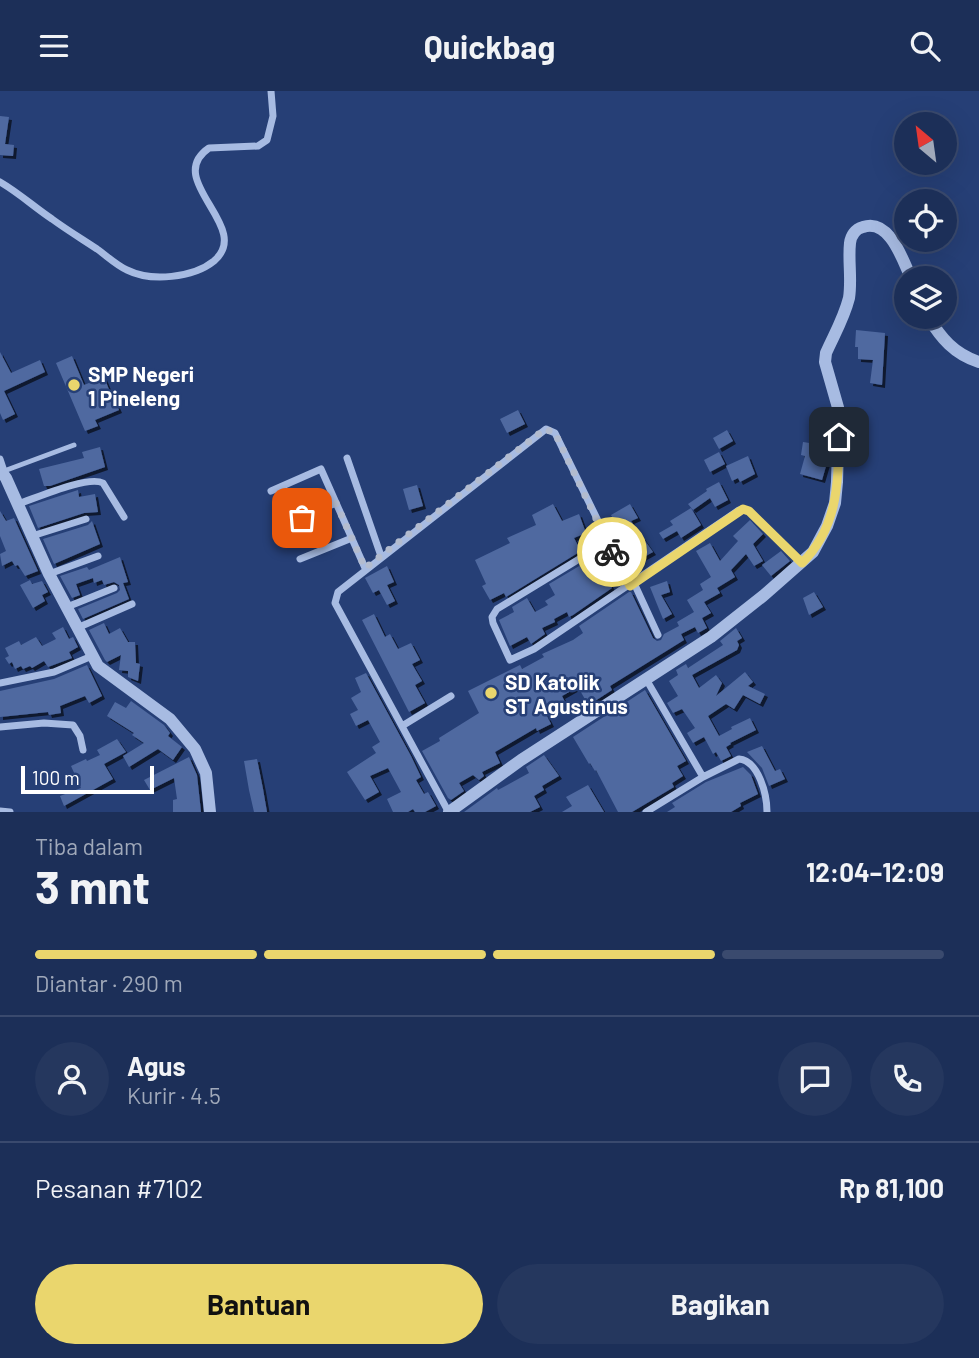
<!DOCTYPE html>
<html lang="id">
<head>
<meta charset="utf-8">
<style>
  :root { --surface:#1c2f58; --page:#25375e; --text:#f1f3f6; --muted:#a0a9ba; --line:#3a4a6e; --accent:#ead66d }
  body { margin:0; font-family:Barlow,sans-serif; background:var(--page); color:var(--text); height:100vh; display:flex; flex-direction:column; font-size:26px; white-space:nowrap }
  * { box-sizing:border-box; margin:0 }
  p { font-size:23px; color:var(--muted) }
  .icon { flex:none; width:38px; height:38px; fill:none; stroke:currentColor; stroke-width:2; stroke-linecap:round; stroke-linejoin:round }
  .map { position:relative; height:721px; overflow:hidden }
  .sheet { display:flex; flex-direction:column; background:var(--surface); flex:1 }
  .sheet>* { flex:none }
  .needle { width:46px; rotate:331deg }
  .controls { position:absolute; left:894px; top:21px; display:grid; gap:14px }
  .controls a { display:grid; place-items:center; width:63px; height:63px; border-radius:50%; background:var(--surface); box-shadow:0 7px 28px #0002,0 0 0 2px var(--line); font-size:35px }
  .scale { position:absolute; left:21px; bottom:18px; width:133px; box-sizing:border-box; padding-left:7px; border:4px solid #fff; border-top:0; font-size:19px; line-height:24px; white-space:nowrap; color:#fff; -webkit-text-stroke:5px #263f76; paint-order:stroke }
  .pin { position:absolute; display:grid; place-items:center; width:60px; height:60px; color:#fff; margin:-30px; border-radius:14px; box-shadow:0 4px 10px #0006 }
  .courier { position:absolute; display:grid; place-items:center; width:70px; height:70px; margin:-35px; border:5px solid #ead66d; border-radius:50%; background:#fff; color:#222; box-shadow:0 2px 9px #0007 }
  .overview em { font-style:normal; font-weight:700 }
  .overview div { display:flex; flex-direction:column-reverse }
  .overview { display:flex; align-items:center; justify-content:space-between; height:119px; padding:0 35px }
  h1 { font-size:46px; font-weight:700; line-height:52px }
  .bar { display:grid; grid-template-columns:repeat(4,1fr); gap:10px 7px; align-content:center; height:84px; padding:0 35px }
  .bar i { height:9px; border-radius:5px; background:var(--line) }
  .bar .active { background:var(--accent) }
  .bar p { grid-column:span 4 }
  .line { display:flex; align-items:center; gap:18px; padding:0 35px; border-top:2px solid var(--line) }
  .line div { flex:1 }
  .round { display:grid; place-items:center; flex:none; width:74px; height:74px; border-radius:37px; background:var(--page) }
  .cta { display:flex; gap:14px; margin-top:auto; padding:14px 35px }
  .cta a { flex:1; height:80px; border-radius:42px; background:var(--accent); color:#111; font-size:28px; font-weight:700; line-height:80px; text-align:center }
  .cta a+a { background:var(--page); color:var(--text) }
  header { display:flex; justify-content:space-between; align-items:center; height:91px; padding:0 35px; background:var(--surface); font-size:32px; font-weight:700 }
  .map>svg:first-child { display:block }
</style>
</head>
<body>
<header><svg class="icon" aria-label="menu" viewBox="0 0 24 24"><path d="M4 6h16M4 12h16M4 18h16"/></svg>Quickbag<svg class="icon" aria-label="search" viewBox="0 0 24 24"><circle cx="10" cy="10" r="6"/><path d="M15 15l6 6"/></svg></header>
<div class="map">
<svg width="979" height="721" viewBox="0 0 979 721">
  <defs>
    <filter id="shadow"><feDropShadow dx="3" dy="3" stdDeviation="0" flood-color="#0009"/></filter>
  </defs>
  <rect width="100%" height="100%" fill="#263f76"/>
  <!-- building -->
  <path fill="#4f69a0" filter="url(#shadow)" d="M0 25 9 26 5 53 14 54 13 65 0 64Z
    M856 239 885 242 882 294 870 292 873 269 858 268V256H855Z
    M0 261 11 282 40 269 45 281 4 300 15 323 3 329 0 322Z
    M72 265 84 294 104 286 110 301 116 298 120 308 115 310 119 319 95 329 98 335 85 340 56 272Z
    M518 319 525 333 507 342 500 328Z
    M727 339 733 350 719 358 713 347Z
    M817 350 829 352V365L822 389 800 383 805 365 801 364 803 351 816 353Z
    M100 356 105 376 50 395H44L39 378 84 367 82 361Z
    M719 361 725 373 710 381 704 369Z
    M748 365 755 383 740 391 738 387 732 390 726 375Z
    M719 391 728 409 715 416 710 407 693 419 688 413 707 400 706 398Z
    M417 394 423 415 409 419 403 398Z
    M78 399 79 406 95 403 98 421 84 422 38 437 29 415Z
    M553 413 562 430 579 423 586 442 574 447 581 460 506 506 504 502 490 509 482 495 486 493 475 469 510 452 507 447 536 434 532 424Z
    M630 413 638 427 631 430 653 461 633 472 630 466 626 469 613 447 621 442 611 424Z
    M691 417 701 434 681 447 677 440 663 448 659 442 673 434 670 430Z
    M0 420 6 430 14 427 38 480 25 485 18 474 15 475 12 470 2 475 0 463 6 460 0 445Z
    M750 429 763 443 753 453 763 470 754 475 746 463 731 479 735 486 717 497 720 502 704 511 711 522 702 527 707 537 698 542 695 536 681 543 684 549 610 595 612 599 578 621 576 616 586 610 578 596 562 605 567 615 547 625 551 633 537 640 536 637 495 661 500 672 482 681 484 685 479 689 473 684 459 692 464 700 451 709 448 707 422 660 440 650 439 647 479 622 468 600 520 574 522 578 544 566 542 563 573 549 583 542 579 535 629 501H631L653 547 657 550 661 549 664 543 679 535 677 531 694 521 687 509 703 499 700 493 711 486 696 460 710 452 720 470 738 450 733 445Z
    M92 430 100 453 54 473 43 448 88 434Z
    M781 460 790 470 771 485 762 474Z
    M120 466 128 491 123 492 129 508 83 528 78 518 117 502 120 499 119 494 114 491 104 494 102 489 94 492 93 487 76 493 80 504 72 507 60 485 87 476 89 479Z
    M591 468 595 476 608 469 612 477 604 482 612 497 573 524 569 526 567 521 554 528 555 531 542 537 545 543 531 553 527 546 510 555 499 529 514 521 512 516 527 507 535 521 548 514 545 510 555 504 549 493Z
    M387 475 394 491 387 494 395 510 387 514 379 499 373 502 365 487Z
    M30 489 32 493 42 490 48 501 42 504 45 510 33 517 20 494Z
    M667 490 670 501 661 504 672 523 663 528 650 496Z
    M814 501 823 516 809 524 803 507Z
    M374 523 385 546 390 543 398 558 411 552 420 569 412 573 422 590 415 594 425 612 409 621 362 529Z
    M104 532 109 543 120 537 128 551H135L136 572 140 573 138 590 128 586V580L119 579 121 564 107 571 105 569 89 539Z
    M63 536 69 548 73 546 78 556 69 561 72 567 48 576 44 570 32 577 30 575 23 578 21 575 15 578 12 571 9 573 5 567 9 565 5 557 19 550 21 554 36 546 42 555 56 548 52 542Z
    M736 537 742 547 737 550 739 554 737 559 692 584 699 597 716 584 722 592 716 605 745 581 753 591 748 595 765 603 760 613 743 604 734 618 726 613 708 625 719 645 732 638 731 636 750 627 756 639 730 652 731 653 726 656 731 665 721 670 716 661 713 663 704 646 693 652 687 642 695 637 682 618 673 622 667 612 678 605 669 590 678 584 676 579 686 573 688 577 723 554 720 550Z
    M87 574 102 605 89 612 85 605 60 615 61 622 49 624 48 621 0 626V600L54 588Z
    M366 582 411 665 421 686 416 689 424 703 428 701 436 715 425 721H415L413 718 408 721H393L387 708 401 701 388 677 370 685 379 701 365 709 347 681 376 662 372 656 380 651 368 629 356 635 350 623 358 619 351 607 361 601 355 587Z
    M645 599 686 670 677 675 683 685 672 692 674 696 632 721H618L596 679 595 680 590 672 589 673 573 646Z
    M131 610 164 634 170 642 168 645 182 656 173 669 158 658 129 676 123 665 144 652 132 644 134 642 107 625 115 611 126 617Z
    M117 648 126 661 104 673 113 688 64 715 60 705 81 697 71 675 86 668 87 670 100 664 97 659Z
    M762 655 775 680 780 678 785 688 769 695 762 677 747 661Z
    M544 664 559 685 542 695 544 699 534 705 540 716 530 721H464L497 697 498 699 529 682 526 676Z
    M189 666 197 684 201 721H173V709L177 708 174 687 150 699 144 689Z
    M257 668 263 698 267 721H254L249 699 244 670Z
    M743 676 751 684 758 703 740 712 741 715 731 721H667L675 716 672 712 706 691Z
    M588 694 604 721H562L572 715 566 706Z"/>
  <g fill="none" stroke-linecap="round" stroke-linejoin="round">
    <!-- service -->
    <path stroke="#a7bbe2" stroke-width="5" d="M4 380 74 354"/>
    <!-- minor -->
    <path stroke="#a7bbe2" stroke-width="7" d="M0 91C19 102 34 116 52 128 67 139 82 148 97 158 107 165 116 174 127 179 151 191 193 187 214 170 254 136 162 89 209 57L258 55 267 49 273 25 271 0
      M347 367 381 465
      M0 368 5 383
      M271 400 321 378 365 477
      M18 413C36 407 88 384 103 392L124 426
      M284 434 336 412
      M32 445 86 428
      M607 451 497 518 492 526 493 532 510 569 534 558 739 419 749 420 802 472
      M300 468 352 447
      M49 483 98 465
      M634 492 658 544
      M67 516 114 497
      M77 537 132 513
      M646 588 703 686
      M0 592 54 581 92 565
      M402 635 451 605
      M0 636 44 632 73 634 80 645 83 659
      M0 720 10 721
      M447 721 448 720 335 512 338 501 546 338 555 342 630 495
      M646 721 703 686 739 668C759 670 767 704 767 721"/>
    <!-- tertiary -->
    <path stroke="#a7bbe2" stroke-width="12" d="M928 226C941 247 954 263 979 271
      M0 379 6 387 49 483 98 575 170 628 195 658 206 682 210 721
      M449 721 521 669 711 546 763 505 813 461 827 435 835 412 837 391 839 320 825 271 826 262C834 244 844 227 849 207 852 188 848 170 850 152 851 145 855 138 863 136 890 127 903 170 911 187"/>
  </g>
  <g fill="none" stroke-linecap="round" stroke-linejoin="round">
    <!-- done -->
    <path stroke="#b3bccf" stroke-width="7" stroke-dasharray="0 12.6" d="M302 427 336 412 365 477 545 338 555 342 612 461"/>
    <!-- route -->
    <path stroke="#ead66d" stroke-width="9" d="M612 461 630 495 743 418 749 420 802 472C838 436 838 393 839 346"/>
  </g>
  <!-- markers -->
  <g fill="#ead66d" stroke="#263f76" stroke-width="2.5">
    <circle cx="74" cy="294" r="7"/>
    <circle cx="491" cy="602" r="7"/>
  </g>
  <g text-anchor="middle" dominant-baseline="central" stroke-width="5" stroke-linejoin="round" paint-order="stroke">
    <!-- poi labels -->
    <g font-size="21" font-weight="bold" fill="#fff" stroke="#263f76" text-anchor="start">
      <text x="88" y="282">SMP Negeri<tspan x="88" dy="24">1 Pineleng</tspan></text>
      <text x="505" y="590">SD Katolik<tspan x="505" dy="24">ST Agustinus</tspan></text>
    </g>
  </g>
</svg>
<div class="controls">
<a><svg class="needle" viewBox="-14 -14 28 28"><path d="M0-13l5 13h-10z" fill="#e53935"/><path d="M0 13l5-13h-10z" fill="#a0a9ba"/></svg></a>
<a><svg class="icon" aria-label="locate" viewBox="0 0 24 24"><circle cx="12" cy="12" r="6"/><path d="M12 2v4M12 18v4M2 12h4M18 12h4"/></svg></a>
<a><svg class="icon" aria-label="layers" viewBox="0 0 24 24"><path d="M12 4l9 5-9 5-9-5zM3 14l9 5 9-5"/></svg></a>
</div>
<div class="scale">100 m</div>
<div class="pin" style="left:302px;top:427px;background:#ea580c"><svg class="icon" aria-label="bag" viewBox="0 0 24 24"><path d="M5 8h14l-1 12H6zM9 8a3 3 0 0 1 6 0"/></svg></div>
<div class="pin" style="left:839px;top:346px;background:#1f2937"><svg class="icon" aria-label="home" viewBox="0 0 24 24"><path d="M3 11l9-7 9 7M6 9v11h12V9"/></svg></div>
<div class="courier" style="left:612px;top:461px"><svg class="icon" aria-label="bike" viewBox="0 0 24 24"><circle cx="6" cy="16" r="4"/><circle cx="18" cy="16" r="4"/><path d="M6 16l4-8h5l3 8M10 8l3 8H6M13 5h3"/></svg></div>
</div>
<section class="sheet">
<div class="overview"><div><h1>3 mnt</h1><p>Tiba dalam</p></div><em>12:04–12:09</em></div>
<div class="bar"><i class="active"></i><i class="active"></i><i class="active"></i><i></i><p>Diantar · 290 m</p></div>
<div class="line" style="height:126px"><a class="round"><svg class="icon" aria-label="person" viewBox="0 0 24 24"><circle cx="12" cy="8" r="4"/><path d="M4 21q1-7 8-7t8 7"/></svg></a><div><b>Agus</b><p>Kurir · 4.5</p></div><a class="round"><svg class="icon" aria-label="chat" viewBox="0 0 24 24"><path d="M4 5h16v11H9l-5 4z"/></svg></a><a class="round"><svg class="icon" aria-label="phone" viewBox="0 0 24 24"><path d="M5 4h4l2 5-3 2q2 4 5 5l2-3 5 2v4C11 20 4 13 5 4z"/></svg></a></div>
<div class="line" style="height:91px"><div>Pesanan #7102</div><b>Rp 81,100</b></div>
<div class="cta"><a>Bantuan</a><a>Bagikan</a></div>
</section>
</body>
</html>
